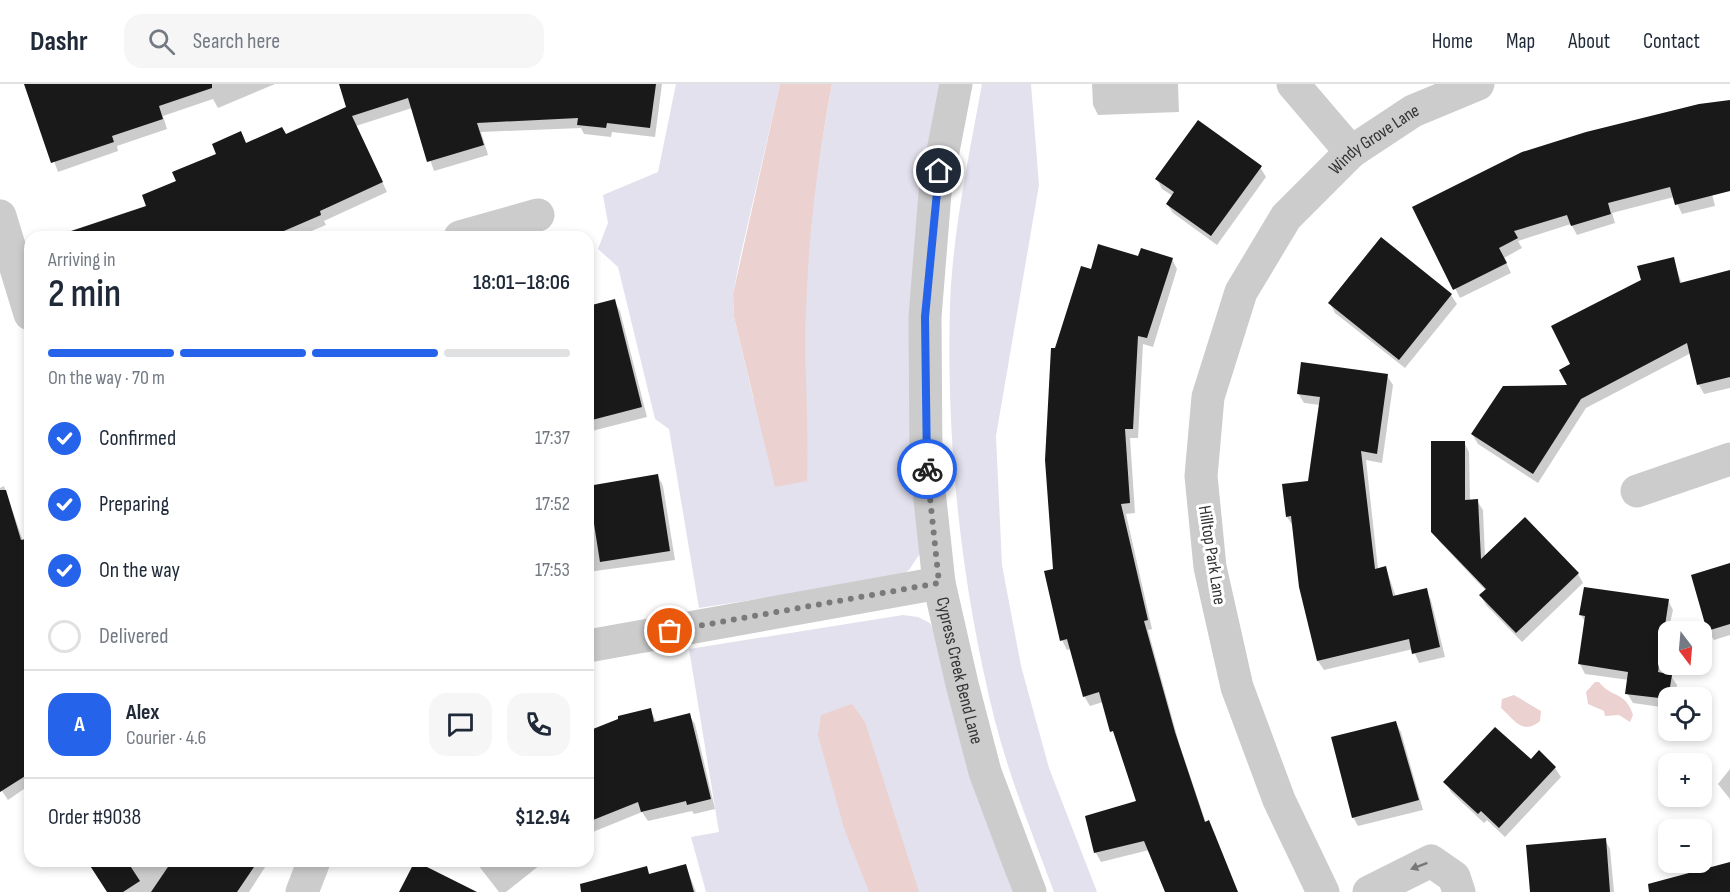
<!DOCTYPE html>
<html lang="en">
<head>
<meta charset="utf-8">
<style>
  :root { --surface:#fff; --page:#f6f6f7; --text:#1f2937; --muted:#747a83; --line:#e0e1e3; --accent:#2563eb }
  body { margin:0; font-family:"Sofia Sans Condensed",sans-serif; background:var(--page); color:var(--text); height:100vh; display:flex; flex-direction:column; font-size:22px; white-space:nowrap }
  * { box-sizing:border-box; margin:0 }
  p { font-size:20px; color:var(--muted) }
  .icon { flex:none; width:33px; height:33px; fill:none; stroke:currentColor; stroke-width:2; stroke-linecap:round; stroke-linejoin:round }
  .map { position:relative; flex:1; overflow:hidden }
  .details { position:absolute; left:24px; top:147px; width:570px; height:636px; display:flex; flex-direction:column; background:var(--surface); border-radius:18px; box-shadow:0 3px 9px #0003 }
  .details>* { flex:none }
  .needle { width:39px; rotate:164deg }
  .tools { position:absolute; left:1658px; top:537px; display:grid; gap:12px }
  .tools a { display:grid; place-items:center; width:54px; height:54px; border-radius:12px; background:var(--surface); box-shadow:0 3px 9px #0003; font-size:30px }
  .pin { position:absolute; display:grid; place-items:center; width:51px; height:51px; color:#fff; margin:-26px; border:3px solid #fff; border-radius:50%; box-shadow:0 2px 6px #0007 }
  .courier { position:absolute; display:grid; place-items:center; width:60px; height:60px; margin:-30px; border:4px solid #2563eb; border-radius:50%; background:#fff; color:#222; box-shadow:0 2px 8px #0007 }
  .overview em { font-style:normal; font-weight:600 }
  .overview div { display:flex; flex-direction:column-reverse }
  .overview { display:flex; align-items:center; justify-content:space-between; height:102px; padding:0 24px }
  h1 { font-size:39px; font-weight:600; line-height:45px }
  .bar { display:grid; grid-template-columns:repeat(4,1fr); gap:9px 6px; align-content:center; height:72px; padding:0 24px }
  .bar i { height:8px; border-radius:4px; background:var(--line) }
  .bar .selected { background:var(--accent) }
  .bar p { grid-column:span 4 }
  .line { display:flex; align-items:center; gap:15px; padding:0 24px; border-top:2px solid var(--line) }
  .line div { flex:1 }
  .round { display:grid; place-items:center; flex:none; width:63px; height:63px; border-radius:18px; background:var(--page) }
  ol { padding:0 24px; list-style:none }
  li { display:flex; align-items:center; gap:18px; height:66px }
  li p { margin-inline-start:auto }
  li .icon { padding:6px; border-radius:50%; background:var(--accent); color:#fff; stroke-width:4 }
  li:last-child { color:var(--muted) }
  li i { width:33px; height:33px; border:3px solid var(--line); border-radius:50% }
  header { display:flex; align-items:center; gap:36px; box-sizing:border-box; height:84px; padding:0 30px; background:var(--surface); border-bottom:2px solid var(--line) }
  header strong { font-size:28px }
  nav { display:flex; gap:33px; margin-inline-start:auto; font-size:21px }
  .search { width:420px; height:54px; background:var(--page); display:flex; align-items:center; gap:15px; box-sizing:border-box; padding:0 21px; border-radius:18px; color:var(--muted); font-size:22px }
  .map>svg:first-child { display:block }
</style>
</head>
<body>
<header>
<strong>Dashr</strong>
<div class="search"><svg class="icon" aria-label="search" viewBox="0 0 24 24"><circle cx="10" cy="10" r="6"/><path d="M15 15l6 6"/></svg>Search here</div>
<nav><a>Home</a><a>Map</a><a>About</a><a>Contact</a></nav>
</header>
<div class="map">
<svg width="1730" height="808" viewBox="0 0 1730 808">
  <rect width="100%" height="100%" fill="#fff"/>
  <!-- green -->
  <path fill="#e3e1ed" d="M676 0H780L740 174 733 210 734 233 753 313 807 396C807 315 802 234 809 154 814 102 823 51 832 0H943L921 468 909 486 899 493 699 524 669 345 655 335 618 183 598 165 608 139 603 111 658 88Z
    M982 0H1031L1039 101 996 352 1002 481 1021 582 1049 684 1097 808H1054C1033 752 1010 695 995 637 961 501 946 360 950 220 953 146 969 72 982 0Z
    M903 531 918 533 930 539 939 558 967 673 1012 808H706L691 753 719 748 689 565Z"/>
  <!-- water -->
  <path fill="#ebd1cf" d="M780 0H832C818 75 808 151 806 228 804 284 809 341 807 397L775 403 734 233 733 210Z
    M1595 598H1599C1611 614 1626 607 1633 631L1630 638 1619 631 1605 632 1604 627 1588 620 1586 608Z
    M1514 611 1541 627 1540 637C1522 652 1514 635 1501 624L1502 615Z
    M852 620 865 638 919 808H869L844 744 818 651 821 631Z"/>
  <!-- shadow -->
  <path fill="#0003" d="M26 0H275L218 24 213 15 163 32 167 45 117 62 118 67 58 88Z
    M340 0H662L655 53 612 48 611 53 584 50 581 44 481 48 488 71 434 87 412 24 356 42 387 108 324 137 326 141 297 153H71L148 123 178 98 247 60 286 52 348 24Z
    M1092 0H1178L1179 28 1098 31 1093 21Z
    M1730 18V99L1710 102 1715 122 1682 130 1674 113 1612 129 1615 139 1577 151 1571 140 1518 157 1522 164 1504 174 1511 189 1460 214 1414 123Z
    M1260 83 1266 93 1217 161 1173 129 1167 120 1173 112 1162 105 1157 95Z
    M1139 174 1172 175 1177 185 1153 263 1143 260 1138 354H1130L1135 429 1126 430 1152 545 1148 546 1179 659 1206 739 1214 748 1238 808H1167L1149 766 1101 778 1096 769 1086 733 1138 718 1103 618 1090 622 1084 612 1071 565 1067 566 1062 556 1055 486 1056 265 1092 186Z
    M1673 175 1682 200 1730 187V304L1704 310 1699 301 1691 269 1586 324 1538 399 1478 360 1472 350 1569 302 1573 281 1643 196Z
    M1451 211 1457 220 1405 284 1335 229 1330 219Z
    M614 217 620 227 647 333 588 348V224Z
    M1387 292 1393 301 1382 379 1366 376 1378 485 1386 484 1396 513 1426 506 1431 516 1445 573 1419 579 1413 565 1324 586 1318 577 1293 442 1287 433 1309 398 1320 321 1304 319 1298 309Z
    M1464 358 1469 368 1470 417H1477L1483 426 1485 473 1578 490 1583 499 1522 558 1486 521 1481 512 1486 507 1439 457 1433 447Z
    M658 392 663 402 675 476 588 488V403Z
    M4 402 23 457 30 465V714L24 705 8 716 0 704V404Z
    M1730 481V551L1714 556 1708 547Z
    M1668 516 1673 526 1668 548 1664 591 1671 592 1677 601 1675 614H1668V624L1633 619 1627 609 1629 596 1585 590 1580 580 1586 539 1581 531Z
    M650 625 657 639 689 631 695 640 715 725 694 730 692 727 648 737 642 728 588 750V649Z
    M1395 638 1401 648 1423 726 1358 742 1353 733Z
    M1531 678 1555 684 1561 693 1505 753 1487 736 1484 739 1451 708 1445 698Z
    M1730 685V715L1718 700Z
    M1605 756 1610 765 1614 808H1532Z
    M91 777H269L249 808H108Z
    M475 777H545L506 808H499Z
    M686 782 696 808H620L646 784 650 791Z"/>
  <!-- building -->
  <path fill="#191919" d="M24 0H212V4L159 22 163 35 112 52 114 58 51 79Z
    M339 0H656L650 44 607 39 606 44 577 41 578 34 477 39 484 61 427 78 408 14 352 32 383 98 320 127 321 131 270 153H69L68 148 146 122 142 111 176 97 172 88 216 70 212 60 241 47 246 59 282 43 286 50 346 23Z
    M1730 16V107L1675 121 1670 103 1608 119 1611 130 1571 142 1567 131 1514 147 1518 154 1499 164 1507 179 1453 206 1412 123 1522 68 1586 48 1699 20Z
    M1198 36 1262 82 1211 152 1166 120 1174 108 1155 95Z
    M1381 153 1452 210 1399 276 1328 219Z
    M1098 160 1138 172 1141 164 1173 174 1147 254 1138 252 1133 345H1125L1130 419 1121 420 1148 536 1144 537 1175 648 1205 738 1209 736 1238 808H1165L1144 757 1094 769 1085 732 1136 717 1113 647 1110 648 1099 608 1083 613 1067 555 1060 557 1044 487 1053 485 1045 376 1051 264H1055L1081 182 1091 185Z
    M1674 173 1680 199 1730 186V293L1697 301 1687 259 1581 315 1533 390 1471 350 1503 302 1567 301 1559 286 1570 280 1551 242 1641 196 1637 182Z
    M615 215 642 323 588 337V222Z
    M1301 278 1388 290 1377 370 1361 367 1375 485 1386 482 1393 512 1427 504 1440 563 1412 570 1409 555 1317 577 1299 503 1291 432 1286 433 1282 400 1308 397 1320 313 1297 310Z
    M1431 357H1465V416L1478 415 1481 475 1525 433 1579 489 1516 549 1479 511 1486 505 1431 448Z
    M658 390 670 467 600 478 588 402Z
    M0 406H6L21 456 26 455 30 468V689L0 708Z
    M1730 479V540L1707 547 1691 491Z
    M1584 503 1669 515 1658 588 1672 591 1668 615 1625 610 1628 588 1578 580 1585 532 1579 531Z
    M651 624 654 638 690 629 711 715 687 721 686 717 641 728 638 718 588 738V647L618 635V632Z
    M1396 637 1419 716 1352 734 1331 653Z
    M1495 643 1531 675 1539 666 1556 683 1499 744 1481 727 1478 730 1443 698Z
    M1606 754 1610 808H1530L1526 761Z
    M87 777H127L140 797 123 808H107Z
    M172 777H258L237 808H151Z
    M415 777 477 808H399Z
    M1730 778V808H1649L1648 800Z
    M686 780 694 808H581L580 800 647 782 649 790Z"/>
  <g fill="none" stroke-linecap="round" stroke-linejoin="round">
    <!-- minor -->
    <g stroke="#ccc" stroke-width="33">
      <path id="s1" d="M956 0 935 109 925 233 926 379 939 499 962 600 985 688 1030 808"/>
      <path d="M1293 0 1351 68"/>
      <path d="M0 132 30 230"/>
      <path d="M460 153 538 131"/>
      <path d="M1637 407 1730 375"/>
      <path d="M588 562 939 499"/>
      <path d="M302 808 314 777"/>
      <path id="s2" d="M1323 808 1279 716 1237 603 1210 483 1201 392 1208 313 1241 208 1286 133 1351 68 1413 27 1478 0"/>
      <path d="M1369 808 1431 777 1454 793 1459 808"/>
    </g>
  </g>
  <!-- one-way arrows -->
  <defs><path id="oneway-solid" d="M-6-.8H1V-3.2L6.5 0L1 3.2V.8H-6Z" transform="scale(1.5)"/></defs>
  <use fill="#777" href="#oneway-solid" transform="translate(1419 782) rotate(159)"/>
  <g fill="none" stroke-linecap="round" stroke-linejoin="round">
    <!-- done -->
    <path stroke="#7a7a7a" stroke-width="6" stroke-dasharray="0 10.8" d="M670 547 939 499 927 385"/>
    <!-- route -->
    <path stroke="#2563eb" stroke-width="8" d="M927 385 925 233 939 87"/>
  </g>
  <g text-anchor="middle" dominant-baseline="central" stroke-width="6" stroke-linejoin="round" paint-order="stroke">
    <!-- street labels -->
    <g font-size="18" fill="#323232" stroke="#fff">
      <text stroke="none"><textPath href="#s2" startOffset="832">Windy Grove Lane</textPath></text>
      <text transform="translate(1212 471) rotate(81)">Hilltop Park Lane</text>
      <text stroke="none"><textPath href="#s1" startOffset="592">Cypress Creek Bend Lane</textPath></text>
    </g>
  </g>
</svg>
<div class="tools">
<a><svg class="needle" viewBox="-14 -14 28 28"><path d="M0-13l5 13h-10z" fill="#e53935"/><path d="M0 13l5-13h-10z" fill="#747a83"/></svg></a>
<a><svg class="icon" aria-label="locate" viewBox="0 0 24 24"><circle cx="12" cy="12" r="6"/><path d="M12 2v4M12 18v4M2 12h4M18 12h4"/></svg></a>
<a>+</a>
<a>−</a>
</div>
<div class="pin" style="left:670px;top:547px;background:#ea580c"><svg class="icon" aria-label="bag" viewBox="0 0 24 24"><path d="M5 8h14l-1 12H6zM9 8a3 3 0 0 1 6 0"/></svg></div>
<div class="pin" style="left:939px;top:87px;background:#1f2937"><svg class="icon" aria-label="home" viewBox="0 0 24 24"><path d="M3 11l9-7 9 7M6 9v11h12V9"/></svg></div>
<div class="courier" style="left:927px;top:385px"><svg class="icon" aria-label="bike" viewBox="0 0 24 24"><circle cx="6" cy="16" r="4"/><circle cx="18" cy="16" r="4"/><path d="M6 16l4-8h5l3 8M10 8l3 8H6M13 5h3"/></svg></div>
<section class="details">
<div class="overview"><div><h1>2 min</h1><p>Arriving in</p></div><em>18:01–18:06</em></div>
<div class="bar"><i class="selected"></i><i class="selected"></i><i class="selected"></i><i></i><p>On the way · 70 m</p></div>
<ol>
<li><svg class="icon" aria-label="check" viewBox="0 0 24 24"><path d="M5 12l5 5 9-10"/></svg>Confirmed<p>17:37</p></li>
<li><svg class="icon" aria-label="check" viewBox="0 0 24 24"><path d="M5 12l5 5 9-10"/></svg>Preparing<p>17:52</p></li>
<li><svg class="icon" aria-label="check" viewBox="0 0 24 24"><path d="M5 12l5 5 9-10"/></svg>On the way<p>17:53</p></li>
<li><i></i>Delivered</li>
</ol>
<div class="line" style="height:108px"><b class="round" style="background:var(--accent);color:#fff">A</b><div><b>Alex</b><p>Courier · 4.6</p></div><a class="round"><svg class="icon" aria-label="chat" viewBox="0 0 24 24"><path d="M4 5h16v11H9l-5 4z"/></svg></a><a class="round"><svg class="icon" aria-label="phone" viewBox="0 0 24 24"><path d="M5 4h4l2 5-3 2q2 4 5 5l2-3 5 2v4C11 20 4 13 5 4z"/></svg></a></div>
<div class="line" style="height:78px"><div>Order #9038</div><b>$12.94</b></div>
</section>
</div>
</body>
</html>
